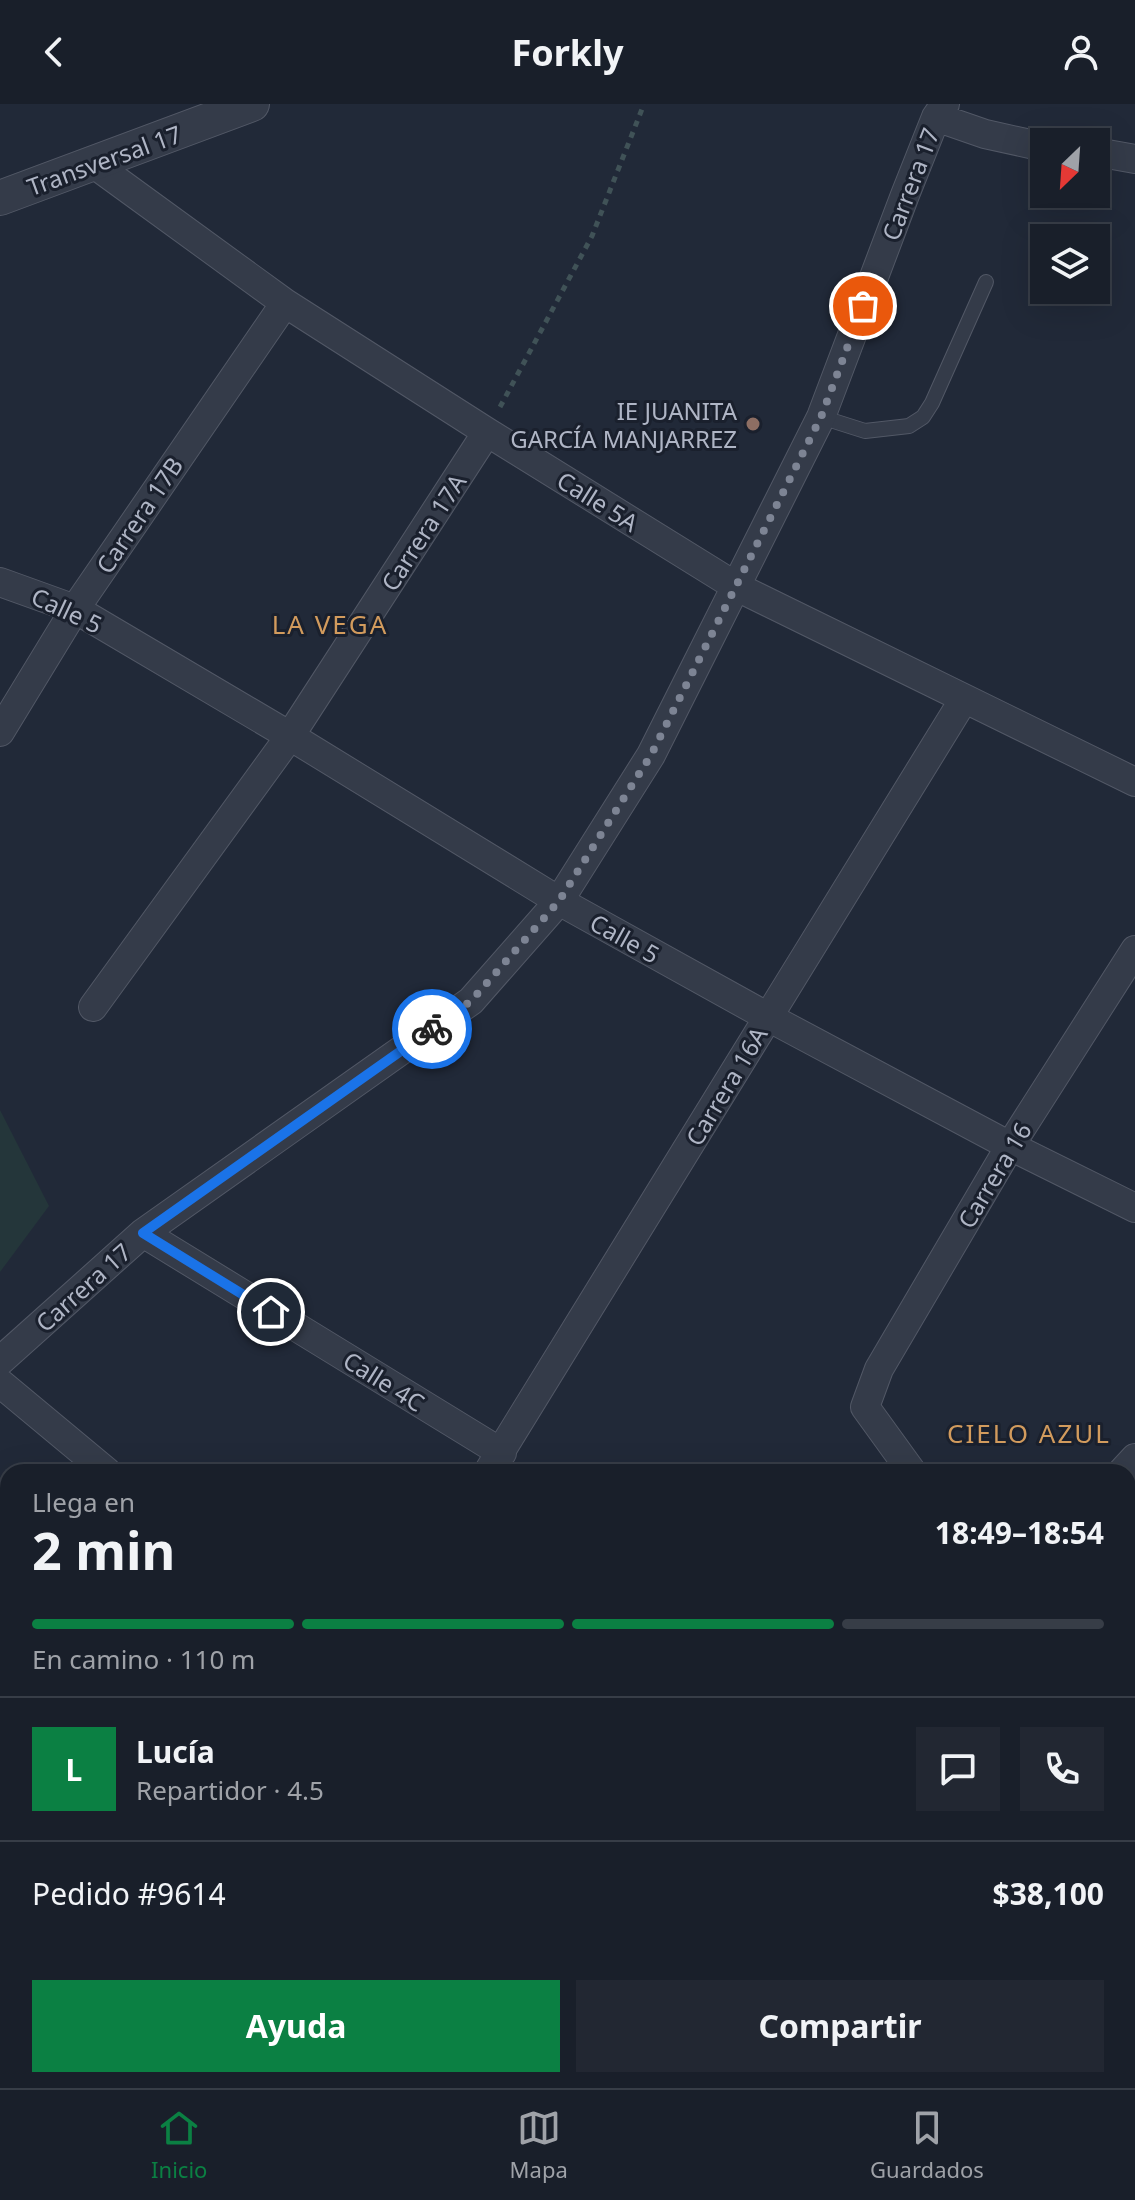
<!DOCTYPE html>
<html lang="es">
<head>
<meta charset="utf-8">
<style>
  :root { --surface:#191f2a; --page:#222732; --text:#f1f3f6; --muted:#9fa2a8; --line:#373d47; --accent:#0b8043 }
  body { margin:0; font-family:"Noto Sans",sans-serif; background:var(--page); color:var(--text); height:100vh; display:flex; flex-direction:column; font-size:30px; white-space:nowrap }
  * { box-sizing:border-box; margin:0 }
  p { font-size:26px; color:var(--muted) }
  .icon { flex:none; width:44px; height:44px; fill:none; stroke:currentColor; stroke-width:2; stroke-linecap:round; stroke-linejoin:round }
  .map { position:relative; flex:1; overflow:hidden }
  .panel { position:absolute; left:0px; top:1360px; width:1136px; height:624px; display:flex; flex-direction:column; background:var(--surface); border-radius:24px 24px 0 0; box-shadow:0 8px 32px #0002,0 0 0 2px var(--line) }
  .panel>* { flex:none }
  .needle { width:52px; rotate:205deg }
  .controls { position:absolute; left:1030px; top:24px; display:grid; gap:16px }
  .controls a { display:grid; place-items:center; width:80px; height:80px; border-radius:0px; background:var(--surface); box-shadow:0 8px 32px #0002,0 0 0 2px var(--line); font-size:40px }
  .pin { position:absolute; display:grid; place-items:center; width:68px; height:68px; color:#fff; margin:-34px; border:4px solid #fff; border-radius:50%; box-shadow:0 2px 8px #0007 }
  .courier { position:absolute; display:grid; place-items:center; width:80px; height:80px; margin:-40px; border:6px solid #1a73e8; border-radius:50%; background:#fff; color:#222; box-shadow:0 2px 10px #0007 }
  .head em { font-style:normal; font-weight:700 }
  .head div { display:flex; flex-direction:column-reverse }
  .head { display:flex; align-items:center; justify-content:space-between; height:136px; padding:0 32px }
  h1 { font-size:52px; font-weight:700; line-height:60px }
  .bar { display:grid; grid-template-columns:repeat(4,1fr); gap:12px 8px; align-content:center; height:96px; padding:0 32px }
  .bar i { height:10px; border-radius:6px; background:var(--line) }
  .bar .on { background:var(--accent) }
  .bar p { grid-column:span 4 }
  .line { display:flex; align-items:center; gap:20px; padding:0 32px; border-top:2px solid var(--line) }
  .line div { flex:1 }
  .round { display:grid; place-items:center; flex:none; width:84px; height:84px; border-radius:0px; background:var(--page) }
  .primary-button { display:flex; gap:16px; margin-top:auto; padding:16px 32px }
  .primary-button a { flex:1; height:92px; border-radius:0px; background:var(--accent); color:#fff; font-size:32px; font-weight:700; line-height:92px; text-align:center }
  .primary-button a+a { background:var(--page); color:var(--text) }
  header { display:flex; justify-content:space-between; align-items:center; height:104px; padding:0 32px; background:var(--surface); font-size:36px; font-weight:700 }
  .tabs { display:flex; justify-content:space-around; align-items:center; height:112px; border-top:2px solid var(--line); background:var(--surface); font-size:22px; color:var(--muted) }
  .tabs a { display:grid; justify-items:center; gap:4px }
  .tabs .on { color:var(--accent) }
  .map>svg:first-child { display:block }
</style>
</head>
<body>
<header><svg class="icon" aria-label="back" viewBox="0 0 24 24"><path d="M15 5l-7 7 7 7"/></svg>Forkly<svg class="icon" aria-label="person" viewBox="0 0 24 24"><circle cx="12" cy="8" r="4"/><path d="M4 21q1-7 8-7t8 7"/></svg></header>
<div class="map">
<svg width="1135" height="1984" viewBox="0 0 1135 1984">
  <rect width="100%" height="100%" fill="#212938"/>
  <!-- green -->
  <path fill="#24363a" d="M0 1006 49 1102 0 1168Z"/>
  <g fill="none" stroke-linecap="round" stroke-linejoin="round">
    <!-- service casing -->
    <g stroke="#525866" stroke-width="16">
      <path id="service" d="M821 313 865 327 909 322 923 313 932 299 986 178"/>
    </g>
    <!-- minor casing -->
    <g stroke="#525866" stroke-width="30">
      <path id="minor" d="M936 13 985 30 1044 43
        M1096 48 1135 55
        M94 60 285 199 487 328 737 483 1135 678
        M0 478 75 505 290 632 559 797 768 913 1010 1042 1135 1104
        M0 628 75 505 285 199
        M93 903 290 632 487 328
        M143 1129 502 1349
        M0 1257 143 1129 471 897 559 797 651 651 821 313 905 91 936 13 945 0
        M0 1279 107 1368
        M488 1368 964 595
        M912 1368 865 1303 879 1265 1010 1042 1135 846
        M1122 1368 1135 1354
        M1128 1502 1135 1490
        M0 1559 8 1565
        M1128 1762H1135
        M154 1976 158 1984
        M384 1984 422 1976
        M597 1984 598 1976
        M726 1984 727 1976
        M865 1984 866 1976
        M1011 1984V1976"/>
    </g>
    <!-- tertiary casing -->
    <g stroke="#525866" stroke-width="36">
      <path id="tertiary" d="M0 94 252 0"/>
    </g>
    <!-- path -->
    <path stroke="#405257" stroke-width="5" stroke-dasharray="6 6" stroke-linecap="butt" d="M500 303 592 132 644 0"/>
    <!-- service -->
    <use href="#service" stroke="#343b49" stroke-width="14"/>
    <!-- minor -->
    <use href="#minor" stroke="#343b49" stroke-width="28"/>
    <!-- tertiary -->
    <use href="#tertiary" stroke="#343b49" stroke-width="34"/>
  </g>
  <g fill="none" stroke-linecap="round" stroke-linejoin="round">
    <!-- done -->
    <path stroke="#7d8494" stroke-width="8" stroke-dasharray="0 14.4" d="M432 925 471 897 559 797 651 651 821 313 863 202"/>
    <!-- route -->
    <path stroke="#1a73e8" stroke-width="10" d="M271 1208 143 1129 432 925"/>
  </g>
  <!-- markers -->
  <circle fill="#8d6e63" stroke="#1a202d" stroke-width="3" cx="753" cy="320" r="8"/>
  <g text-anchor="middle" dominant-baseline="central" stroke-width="6" stroke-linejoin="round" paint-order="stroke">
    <!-- street labels -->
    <g font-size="24" fill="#afb5c5" stroke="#1a202d">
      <text transform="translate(104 56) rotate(-20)">Transversal 17</text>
      <text transform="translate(910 80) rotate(-69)">Carrera 17</text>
      <text transform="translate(598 397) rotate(32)">Calle 5A</text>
      <text transform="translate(139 411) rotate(-56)">Carrera 17B</text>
      <text transform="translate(423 428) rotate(-57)">Carrera 17A</text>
      <text transform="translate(67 506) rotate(25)">Calle 5</text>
      <text transform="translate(625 834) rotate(29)">Calle 5</text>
      <text transform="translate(726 982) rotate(-59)">Carrera 16A</text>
      <text transform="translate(994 1071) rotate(-59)">Carrera 16</text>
      <text transform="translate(83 1183) rotate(-42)">Carrera 17</text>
      <text transform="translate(384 1277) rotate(32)">Calle 4C</text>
    </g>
    <!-- poi labels -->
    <g font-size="24" fill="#afb5c5" stroke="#1a202d" text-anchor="end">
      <text x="737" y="306">IE JUANITA<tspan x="737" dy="28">GARCÍA MANJARREZ</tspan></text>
    </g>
    <!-- neighbourhood labels -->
    <g font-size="26" letter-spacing="2" fill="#d29b5d" stroke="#1a202d">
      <text x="330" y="520">LA VEGA</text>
      <text x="1029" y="1329">CIELO AZUL</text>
    </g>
  </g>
</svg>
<div class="controls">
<a><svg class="needle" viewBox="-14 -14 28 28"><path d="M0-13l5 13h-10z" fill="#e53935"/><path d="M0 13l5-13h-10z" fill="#9fa2a8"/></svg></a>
<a><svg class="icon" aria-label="layers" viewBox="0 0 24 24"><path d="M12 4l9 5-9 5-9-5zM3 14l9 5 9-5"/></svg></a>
</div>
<div class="pin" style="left:863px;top:202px;background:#ea580c"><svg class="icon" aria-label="bag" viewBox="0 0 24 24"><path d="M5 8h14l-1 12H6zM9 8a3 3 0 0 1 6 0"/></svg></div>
<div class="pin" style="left:271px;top:1208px;background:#1f2937"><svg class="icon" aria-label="home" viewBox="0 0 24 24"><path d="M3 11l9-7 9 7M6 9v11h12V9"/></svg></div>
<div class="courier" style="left:432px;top:925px"><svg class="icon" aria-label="bike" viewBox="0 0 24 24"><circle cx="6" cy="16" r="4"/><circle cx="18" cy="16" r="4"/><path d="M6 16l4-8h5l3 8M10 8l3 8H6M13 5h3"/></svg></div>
<section class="panel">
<div class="head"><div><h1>2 min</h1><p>Llega en</p></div><em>18:49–18:54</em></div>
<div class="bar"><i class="on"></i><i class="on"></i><i class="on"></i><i></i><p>En camino · 110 m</p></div>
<div class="line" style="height:144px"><b class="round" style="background:var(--accent);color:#fff">L</b><div><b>Lucía</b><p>Repartidor · 4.5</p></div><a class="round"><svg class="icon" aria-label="chat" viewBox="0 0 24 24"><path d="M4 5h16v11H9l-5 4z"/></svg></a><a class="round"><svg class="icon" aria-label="phone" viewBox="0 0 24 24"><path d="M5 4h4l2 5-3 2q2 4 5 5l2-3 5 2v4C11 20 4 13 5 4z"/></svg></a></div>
<div class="line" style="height:104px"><div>Pedido #9614</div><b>$38,100</b></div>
<div class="primary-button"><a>Ayuda</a><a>Compartir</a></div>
</section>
</div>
<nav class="tabs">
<a class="on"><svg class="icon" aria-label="home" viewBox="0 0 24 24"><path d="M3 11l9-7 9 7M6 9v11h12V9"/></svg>Inicio</a>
<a><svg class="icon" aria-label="map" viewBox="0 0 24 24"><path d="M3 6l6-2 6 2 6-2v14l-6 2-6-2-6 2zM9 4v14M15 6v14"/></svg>Mapa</a>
<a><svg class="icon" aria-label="saved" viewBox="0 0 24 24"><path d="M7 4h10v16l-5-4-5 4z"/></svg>Guardados</a>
</nav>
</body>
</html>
